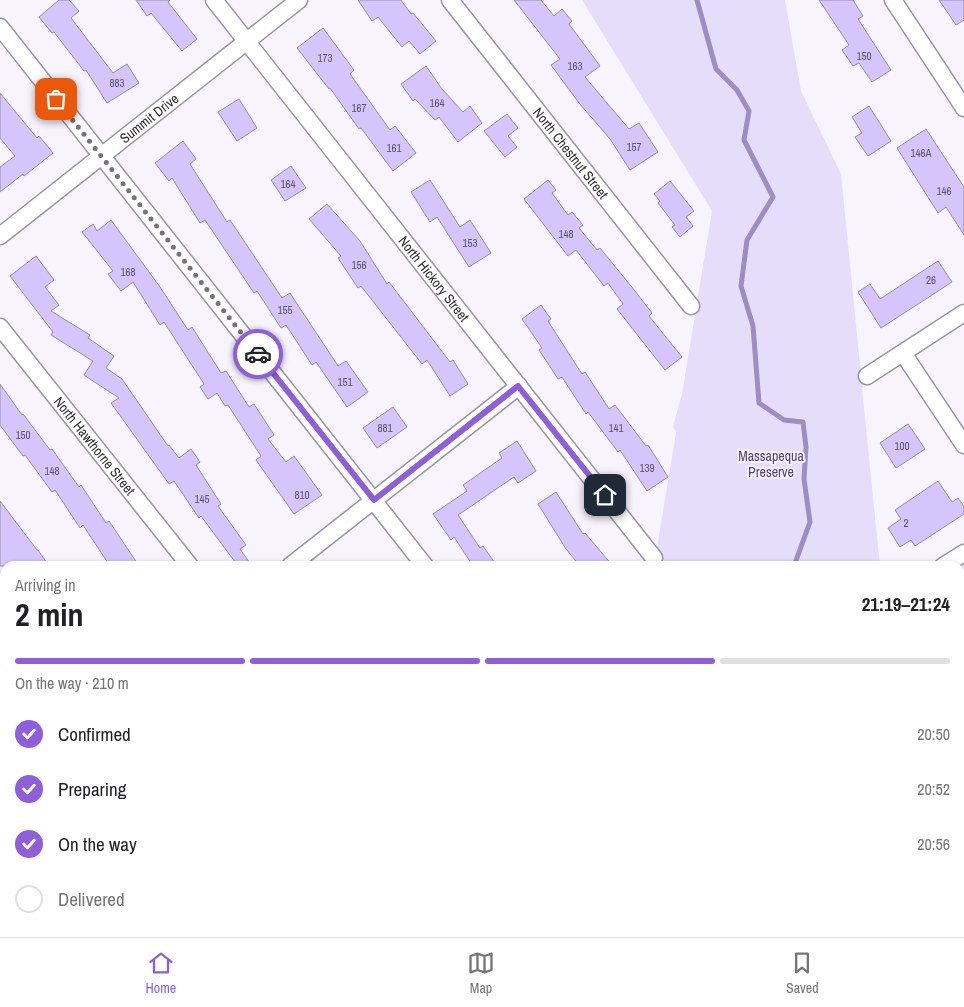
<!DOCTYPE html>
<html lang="en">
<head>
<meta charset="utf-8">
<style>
  :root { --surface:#fff; --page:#f2f2f2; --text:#202124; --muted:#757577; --line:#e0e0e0; --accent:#8f5fd9 }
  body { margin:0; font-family:"Archivo Narrow",sans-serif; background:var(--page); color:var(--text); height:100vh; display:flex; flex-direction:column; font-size:19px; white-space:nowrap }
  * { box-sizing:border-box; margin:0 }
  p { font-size:16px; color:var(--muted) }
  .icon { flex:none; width:28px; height:28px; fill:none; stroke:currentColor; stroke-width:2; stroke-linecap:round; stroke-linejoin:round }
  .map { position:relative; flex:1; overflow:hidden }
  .drawer { position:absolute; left:0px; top:561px; width:965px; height:376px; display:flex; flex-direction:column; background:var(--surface); border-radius:15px 15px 0 0; box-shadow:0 1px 4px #0004 }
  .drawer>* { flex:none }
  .pin { position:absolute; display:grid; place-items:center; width:42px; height:42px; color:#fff; margin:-21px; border-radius:10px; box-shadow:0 2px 8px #0006 }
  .courier { position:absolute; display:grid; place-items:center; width:50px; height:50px; margin:-25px; border:4px solid #8f5fd9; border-radius:50%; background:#fff; color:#222; box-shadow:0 1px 6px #0007 }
  .summary em { font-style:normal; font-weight:800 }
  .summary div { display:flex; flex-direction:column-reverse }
  .summary { display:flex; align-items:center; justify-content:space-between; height:85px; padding:0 15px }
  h1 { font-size:32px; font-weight:800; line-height:38px }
  .bar { display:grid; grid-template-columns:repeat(4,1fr); gap:8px 5px; align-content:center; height:60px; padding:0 15px }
  .bar i { height:6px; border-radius:4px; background:var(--line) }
  .bar .current { background:var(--accent) }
  .bar p { grid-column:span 4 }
  ol { padding:0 15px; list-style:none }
  li { display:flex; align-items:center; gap:15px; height:55px }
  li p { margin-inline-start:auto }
  li .icon { padding:5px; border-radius:50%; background:var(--accent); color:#fff; stroke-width:4 }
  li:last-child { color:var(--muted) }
  li i { width:28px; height:28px; border:2px solid var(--line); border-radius:50% }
  .tabs { display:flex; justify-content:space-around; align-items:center; height:70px; border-top:1px solid var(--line); background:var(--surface); font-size:14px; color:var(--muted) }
  .tabs a { display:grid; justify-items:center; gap:2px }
  .tabs .current { color:var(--accent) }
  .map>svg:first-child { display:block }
</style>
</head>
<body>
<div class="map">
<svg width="964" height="937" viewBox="0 0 964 937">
  <rect width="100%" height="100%" fill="#f7f4fe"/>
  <!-- green -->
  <path fill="#e6ddfb" d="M582 0H785L801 91 841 174 860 365 864 383 862 388 880 566H654L676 433 673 426 682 394 712 211Z
    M960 882H964V937H578L579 932H960Z"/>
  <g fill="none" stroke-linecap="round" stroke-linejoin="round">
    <!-- stream -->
    <path stroke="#9e8dc1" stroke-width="5" d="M697 0 716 69 737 90 749 111 744 140 773 197 747 240 741 286 753 326 759 403 784 420 803 422 806 447 804 479 810 522 794 566
      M664 937V932"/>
  </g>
  <!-- building -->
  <path fill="#d6c5fc" stroke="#928f9a" d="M59 0H69L79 11 71 18 113 73 127 64 139 83 107 103 86 70 84 71 54 32 52 33 39 17Z
    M136 0H170L168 2 197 39 182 51 151 13 147 16Z
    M358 0H401L411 14 413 13 436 41 420 54 409 41 402 47 378 17 372 21Z
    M514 0H541L554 16 562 9 572 21 569 24 600 66 585 77 629 129 639 123 658 152 630 170 610 139 579 103 551 65 560 59Z
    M819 0H853L863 16 858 19 891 70 872 82 859 63 853 66 842 50 849 45Z
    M939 0H964V20L956 25Z
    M323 28 354 70 350 74 390 130 395 126 416 153 393 171 361 128 359 129 330 88 329 89 297 48Z
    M426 66 442 89 463 112 470 106 482 123 458 142 439 117 435 120 415 99 413 101 401 84Z
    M0 93 37 138 39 136 53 153 24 176 23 174 0 192V167L15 156 0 138Z
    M239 99 257 128 237 141 218 112Z
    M869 106 891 141 868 156 855 137 862 133 852 117Z
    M507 114 518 128 508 136 517 147 505 157 484 131Z
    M926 129 964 187V235L946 207 938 213 897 148Z
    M183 141 196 159 190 164 227 222 230 220 282 298 290 293 338 366 346 361 368 392 347 407 316 362 312 365 286 325 281 328 257 291 254 293 205 220 200 223 172 178 169 181 155 163Z
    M291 166 306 188 285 201 271 180Z
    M430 180 460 227 470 220 491 253 469 267 437 217 430 222 411 192Z
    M548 180 556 190 552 193 568 215 572 212 583 225 579 228 597 250 600 248 631 286 652 313 649 316 682 357 665 370 617 309 623 304 608 283 604 286 576 250 568 256 524 199Z
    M670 181 694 211 686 217 693 226 680 237 672 227 675 225 658 203 660 201 654 194Z
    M327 204 360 241 387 284 389 282 450 362 453 360 468 384 450 396 427 360 422 364 361 286 358 288 338 258 341 256 309 219Z
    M111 220 160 287 188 330 192 327 221 373 226 371 249 407 254 404 274 435 268 439 286 462 294 456 322 495 294 514 256 460 261 456 228 405 225 406 217 393 208 399 200 387 204 384 164 322 160 325 133 282 121 291 108 274 113 271 82 232 93 224 97 231Z
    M36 256 54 280 45 287 59 305 51 311 90 335 88 338 114 356 106 368 122 379 168 446 169 445 179 458 191 449 200 462 196 465 221 504 218 506 246 545 240 549 252 566H238L201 516 199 518 174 481 169 484 111 403 119 398 84 375 93 361 51 335 53 332 10 276Z
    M938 261 952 282 881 328 858 292 870 284 880 299Z
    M541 305 551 319 548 321 582 374 585 372 609 409 615 405 646 446 648 445 668 477 647 491 620 450 618 452 588 412 586 414 562 377 558 379 539 350 542 348 522 319Z
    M0 384 22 415 23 414 50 450 52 449 79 487 81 485 106 523 109 521 139 566H110L83 525 80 528 55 490 52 492 25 455 23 456 0 425Z
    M393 407 407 427 377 448 363 428Z
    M908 424 925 449 896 468 880 443Z
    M517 441 536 471 518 483 514 477 458 515 480 548 483 546 497 566H473L454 537 451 540 433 514 467 491 463 485 502 458 499 453Z
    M938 481 952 502 958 498 964 506V514L915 546 911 540 900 547 888 528 901 519 895 510Z
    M556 492 583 534 585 533 613 566H580L566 549 538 504Z
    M0 501 37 550H38L49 566H0Z"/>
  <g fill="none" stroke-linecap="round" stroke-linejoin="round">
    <!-- street casing -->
    <g stroke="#9996a1" stroke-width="19">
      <g id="street">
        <path id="s1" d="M214 0 654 558"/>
        <path id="s2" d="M450 0 691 306"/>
        <path d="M893 0 964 108"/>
        <path d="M0 27 425 566"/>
        <path id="s3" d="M0 236 299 0"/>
        <path id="s4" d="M0 327 190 566"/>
        <path d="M903 353 964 445"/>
        <path d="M867 376 964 313"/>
        <path d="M290 566 519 386"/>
        <path d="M943 566 964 553"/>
        <path d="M0 623 5 629"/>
        <path d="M960 776 964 773"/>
        <path d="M0 795 5 792"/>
        <path d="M0 922 5 928"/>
        <path d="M276 932 279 937"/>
        <path d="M426 937 434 932"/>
      </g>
    </g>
    <!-- street -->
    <use href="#street" stroke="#fff" stroke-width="16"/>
  </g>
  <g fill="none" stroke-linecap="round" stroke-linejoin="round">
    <!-- done -->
    <path stroke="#757379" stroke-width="5" stroke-dasharray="0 9" d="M56 99 258 354"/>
    <!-- route -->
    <path stroke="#8f5fd9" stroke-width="6" d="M258 354 374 500 518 386 605 495"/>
  </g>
  <g text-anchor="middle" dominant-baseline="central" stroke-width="4" stroke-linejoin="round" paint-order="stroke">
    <!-- number labels -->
    <g font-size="11" fill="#595464">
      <text x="864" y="56">150</text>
      <text x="325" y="58">173</text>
      <text x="575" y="66">163</text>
      <text x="117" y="83">883</text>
      <text x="437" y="103">164</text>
      <text x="359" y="108">167</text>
      <text x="634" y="147">157</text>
      <text x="394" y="148">161</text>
      <text x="921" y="153">146A</text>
      <text x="288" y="184">164</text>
      <text x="944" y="191">146</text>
      <text x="566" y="234">148</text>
      <text x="470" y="243">153</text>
      <text x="359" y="265">156</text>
      <text x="128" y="272">168</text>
      <text x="931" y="280">26</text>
      <text x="285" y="310">155</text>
      <text x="345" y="382">151</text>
      <text x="385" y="428">881</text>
      <text x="616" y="428">141</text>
      <text x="23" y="435">150</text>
      <text x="902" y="446">100</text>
      <text x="647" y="468">139</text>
      <text x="52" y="471">148</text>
      <text x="302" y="495">810</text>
      <text x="202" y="499">145</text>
      <text x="906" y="523">2</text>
    </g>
    <!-- street labels -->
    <g font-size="14" fill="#2f2e32" stroke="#f7f4fe">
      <text stroke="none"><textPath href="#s3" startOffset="190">Summit Drive</textPath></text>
      <text stroke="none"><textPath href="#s2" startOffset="195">North Chestnut Street</textPath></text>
      <text stroke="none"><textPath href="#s1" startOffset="355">North Hickory Street</textPath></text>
      <text stroke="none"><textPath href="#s4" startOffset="152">North Hawthorne Street</textPath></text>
    </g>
    <!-- park labels -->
    <g font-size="14" fill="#594183" stroke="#f7f4fe">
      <text x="771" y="456">Massapequa<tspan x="771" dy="16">Preserve</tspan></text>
    </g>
  </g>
</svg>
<div class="pin" style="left:56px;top:99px;background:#ea580c"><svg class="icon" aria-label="bag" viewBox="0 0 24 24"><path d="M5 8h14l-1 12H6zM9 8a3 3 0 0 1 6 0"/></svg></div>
<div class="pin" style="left:605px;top:495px;background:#1f2937"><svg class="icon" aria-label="home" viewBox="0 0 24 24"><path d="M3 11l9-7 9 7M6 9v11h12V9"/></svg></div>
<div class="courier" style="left:258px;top:354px"><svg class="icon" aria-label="car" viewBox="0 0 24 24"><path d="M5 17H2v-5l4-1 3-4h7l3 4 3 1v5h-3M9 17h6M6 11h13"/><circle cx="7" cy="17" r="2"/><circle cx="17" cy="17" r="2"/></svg></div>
<section class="drawer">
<div class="summary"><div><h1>2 min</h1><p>Arriving in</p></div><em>21:19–21:24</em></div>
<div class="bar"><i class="current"></i><i class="current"></i><i class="current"></i><i></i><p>On the way · 210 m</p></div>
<ol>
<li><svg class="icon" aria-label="check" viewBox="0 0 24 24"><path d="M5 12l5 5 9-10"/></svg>Confirmed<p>20:50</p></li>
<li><svg class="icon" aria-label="check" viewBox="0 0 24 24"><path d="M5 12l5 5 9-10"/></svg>Preparing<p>20:52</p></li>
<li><svg class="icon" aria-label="check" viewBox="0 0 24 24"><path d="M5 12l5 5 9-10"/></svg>On the way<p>20:56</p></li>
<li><i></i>Delivered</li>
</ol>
</section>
</div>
<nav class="tabs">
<a class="current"><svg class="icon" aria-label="home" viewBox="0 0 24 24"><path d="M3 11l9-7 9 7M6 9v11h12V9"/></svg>Home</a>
<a><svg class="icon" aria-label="map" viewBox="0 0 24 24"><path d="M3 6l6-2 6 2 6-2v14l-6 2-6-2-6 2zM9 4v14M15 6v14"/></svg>Map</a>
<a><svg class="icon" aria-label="saved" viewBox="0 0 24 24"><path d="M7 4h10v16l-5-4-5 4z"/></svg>Saved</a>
</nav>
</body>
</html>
